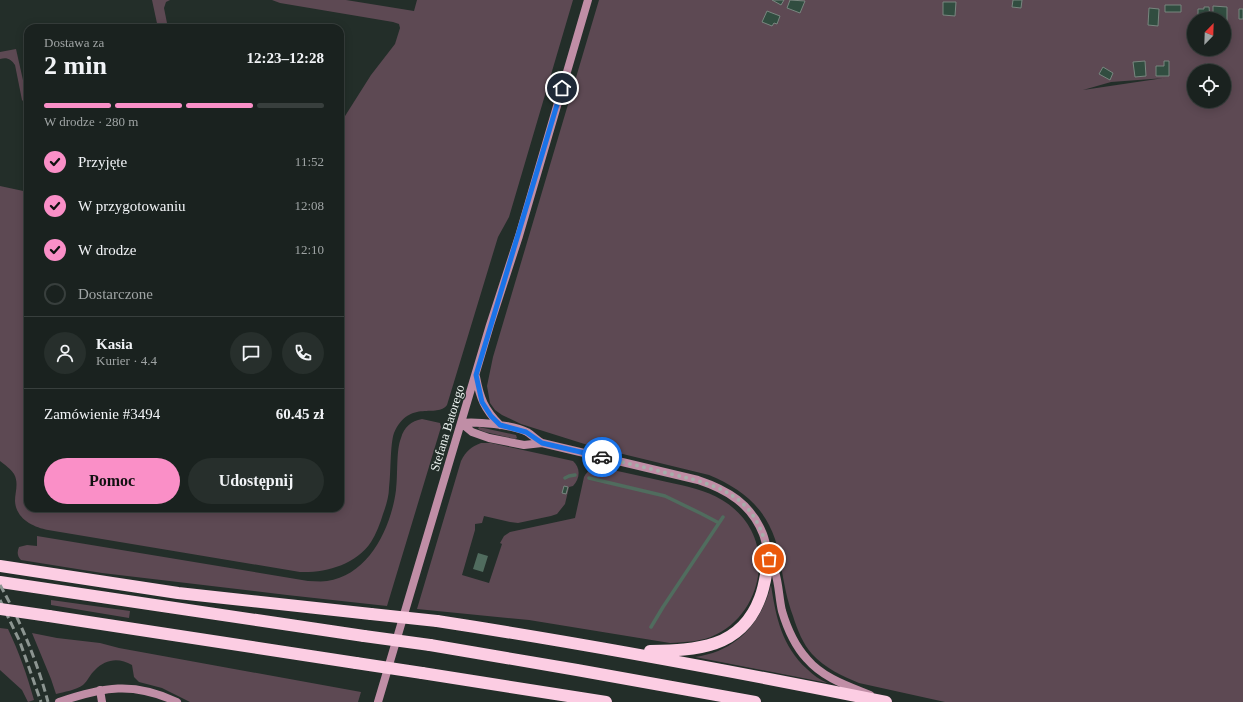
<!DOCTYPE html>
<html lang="pl">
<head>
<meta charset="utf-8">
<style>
  :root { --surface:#1a221f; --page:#272f2c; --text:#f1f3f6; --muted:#9fa4a4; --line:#383f3d; --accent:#fa8fc7 }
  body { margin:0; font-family:"Times New Roman",serif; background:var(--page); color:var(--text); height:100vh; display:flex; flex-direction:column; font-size:15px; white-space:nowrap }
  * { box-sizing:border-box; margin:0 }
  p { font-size:13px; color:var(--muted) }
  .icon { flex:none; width:22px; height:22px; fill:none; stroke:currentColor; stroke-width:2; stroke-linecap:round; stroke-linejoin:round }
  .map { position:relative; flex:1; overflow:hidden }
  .side { position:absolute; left:24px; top:24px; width:320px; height:488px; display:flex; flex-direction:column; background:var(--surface); border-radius:12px; box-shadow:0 2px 10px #0003,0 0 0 1px var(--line) }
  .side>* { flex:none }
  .needle { width:26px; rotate:23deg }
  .tools { position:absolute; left:1187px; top:12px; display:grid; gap:8px }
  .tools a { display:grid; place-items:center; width:44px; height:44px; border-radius:50%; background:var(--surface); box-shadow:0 2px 10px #0003,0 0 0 1px var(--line); font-size:20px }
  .pin { position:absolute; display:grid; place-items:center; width:34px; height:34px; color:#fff; margin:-17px; border:2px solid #fff; border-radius:50%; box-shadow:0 1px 4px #0007 }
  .courier { position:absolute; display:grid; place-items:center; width:40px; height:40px; margin:-20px; border:3px solid #1a73e8; border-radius:50%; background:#fff; color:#222; box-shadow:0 1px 5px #0007 }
  .summary em { font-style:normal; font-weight:600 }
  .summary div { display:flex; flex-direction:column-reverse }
  .summary { display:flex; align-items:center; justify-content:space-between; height:68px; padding:0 20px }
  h1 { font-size:26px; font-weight:600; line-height:30px }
  .bar { display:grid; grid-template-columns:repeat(4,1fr); gap:6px 4px; align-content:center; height:48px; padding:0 20px }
  .bar i { height:5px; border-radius:3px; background:var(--line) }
  .bar .on { background:var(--accent) }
  .bar p { grid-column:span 4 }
  .line { display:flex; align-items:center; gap:10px; padding:0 20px; border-top:1px solid var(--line) }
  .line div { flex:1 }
  .round { display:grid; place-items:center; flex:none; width:42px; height:42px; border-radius:21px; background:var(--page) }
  ol { padding:0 20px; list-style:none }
  li { display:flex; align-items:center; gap:12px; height:44px }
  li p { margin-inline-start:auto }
  li .icon { padding:4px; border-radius:50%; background:var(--accent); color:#111; stroke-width:4 }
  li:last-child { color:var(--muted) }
  li i { width:22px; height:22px; border:2px solid var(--line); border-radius:50% }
  .button { display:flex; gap:8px; margin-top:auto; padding:8px 20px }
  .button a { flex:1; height:46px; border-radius:24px; background:var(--accent); color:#111; font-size:16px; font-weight:600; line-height:46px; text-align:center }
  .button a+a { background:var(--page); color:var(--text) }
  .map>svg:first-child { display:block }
</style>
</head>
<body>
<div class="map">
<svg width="1243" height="702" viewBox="0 0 1243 702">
  <rect width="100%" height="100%" fill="#232e29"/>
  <!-- green -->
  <path fill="#5d4953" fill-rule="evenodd" d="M152 0H170L166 2 164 8 168 28H158Z
    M272 0H346L414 11 417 0H573L509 217 498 237 447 405C437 419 410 398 394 433 390 444 391 474 389 488 389 496 386 506 383 514 380 524 376 534 371 542 356 565 325 573 300 572L48 530C33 527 16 519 15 501 15 492 19 483 14 474 11 469 5 465 0 461V186L28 192V508H340V124L371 75 395 44 400 28 399 24 393 22 280 3Z
    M599 0H1243V702H945L859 683C842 676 825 668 812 654 803 644 797 629 793 616 787 600 784 583 781 566 779 557 778 547 775 539 764 506 740 488 709 475L594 447 521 424 502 415 495 410 490 403 487 386 493 357ZM1194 19H1224V49H1194ZM1194 71H1224V101H1194ZM1165 78H1164L1083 90 1111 82Z
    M16 49 27 98H28V103H25L22 100 15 65C11 59 7 57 0 59V52Z
    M422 419 440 423 441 427 387 606 287 595 102 573 21 560C17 556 17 552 19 547L27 545 37 546V536L308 581C314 581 321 582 327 581 369 575 391 528 396 490 398 475 396 450 401 438 404 427 411 421 422 419Z
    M479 427 516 435 517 438 515 439 485 432 478 429Z
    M481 443H491L573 461C581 468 580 479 573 486L569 487 565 504 557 514 551 516 518 523 510 522 484 516 482 523 475 524V530L462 575 489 583 502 544 500 543 504 536 510 532 575 518 584 477C588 470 592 468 599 467 622 472 645 477 667 482 685 486 706 490 722 500 734 507 745 518 751 530 770 566 754 616 717 634 702 642 686 642 670 643L529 620 417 609 461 461C466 451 471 447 481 443Z
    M771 585C776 618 782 646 807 669 813 675 820 680 828 683L695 657C736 651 761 624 771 585Z
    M51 600 130 611 129 618 51 605Z
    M0 628 8 629C19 652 27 675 34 700L28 702 22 690 0 670Z
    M32 633 57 638 100 643 119 648 361 692 358 702H190L162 688 139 682 134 677 132 665C119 657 105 659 95 670 90 674 88 681 83 685 76 690 64 692 56 694L51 679Z"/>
  <!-- water -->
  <path fill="#506c5e" d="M478 553 488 556 483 572 473 569Z"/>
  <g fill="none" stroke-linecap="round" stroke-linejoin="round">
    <!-- stream -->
    <path stroke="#506c5e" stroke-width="3.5" d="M565 478 569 476 575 475
      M589 478 665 496 702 514 719 523
      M651 627 663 607 723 517"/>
  </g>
  <!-- building -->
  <path fill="#314d40" stroke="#78867f" d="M772 0H784L781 5Z
    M790 0 805 1 800 13 787 8Z
    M1013 0H1022L1021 8 1012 7Z
    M943 2H956L955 16 943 15Z
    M1165 5H1181V12H1165Z
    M1213 6 1227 7V22H1224V19H1216V17H1213Z
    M1204 7H1209L1210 19H1198V9H1204Z
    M1149 8 1159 9 1158 26 1148 25Z
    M1239 9H1243V19H1239Z
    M767 11 780 16 777 24 774 23 772 26 762 22Z
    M1145 61 1146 76 1135 77 1133 62Z
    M1164 61H1169V76H1156V66H1164Z
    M1206 64 1215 65V71H1199V68H1206Z
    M1103 67 1113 73 1110 80 1099 74Z
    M564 486 568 487 566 494 562 493Z"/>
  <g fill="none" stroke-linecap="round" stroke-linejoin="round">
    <!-- secondary -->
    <path stroke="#c08ea6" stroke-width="8" d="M476 377C480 398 484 409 500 425
      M461 423 472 432 489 438 524 445 542 443 698 480C728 490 751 504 763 534 766 542 767 550 769 558 770 563 773 567 775 572 779 584 779 598 782 611 787 628 795 646 807 659 823 678 848 686 870 695
      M461 423C476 421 513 425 527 432 532 435 537 440 542 443
      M100 690 102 702
      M59 702C103 687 133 681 177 702
      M378 702 490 325 519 236 588 0"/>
    <!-- highway -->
    <path stroke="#fccde3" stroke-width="12" d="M0 566 178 593 371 614
      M0 582 364 636
      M49 616 356 663
      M437 621C587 644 737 672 886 702
      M430 645 577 670 755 702
      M650 651C696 650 741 649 760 598 765 586 766 572 769 559
      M422 673 606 702"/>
    <!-- rail -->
    <path stroke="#8c9591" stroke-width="3" stroke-dasharray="8 4" stroke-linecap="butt" d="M0 585C21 622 37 661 48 702
      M0 600 20 642 41 702"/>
    <!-- highway-bridge -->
    <path stroke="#fccde3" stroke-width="12" d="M0 609 49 616
      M371 614 437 621
      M364 636 430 645
      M356 663 422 673"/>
  </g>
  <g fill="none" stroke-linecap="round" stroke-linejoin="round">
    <!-- done -->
    <path stroke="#a6aeaa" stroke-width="4" stroke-dasharray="0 7.2" d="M602 457C625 463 648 468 671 474 726 487 758 498 769 559"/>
    <!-- route -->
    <path stroke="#1a73e8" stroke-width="5" d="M562 88 476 375 482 402 491 416 500 425 526 432 542 443 602 457"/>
  </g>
  <g text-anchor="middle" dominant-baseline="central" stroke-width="3" stroke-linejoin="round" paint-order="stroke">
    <!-- street labels -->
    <g font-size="13" fill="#ecf3f0" stroke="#232e29">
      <text transform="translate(447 428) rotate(-73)">Stefana Batorego</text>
    </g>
  </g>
</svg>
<div class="tools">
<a><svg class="needle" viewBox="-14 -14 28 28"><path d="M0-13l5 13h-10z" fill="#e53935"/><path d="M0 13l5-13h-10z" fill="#9fa4a4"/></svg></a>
<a><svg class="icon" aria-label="locate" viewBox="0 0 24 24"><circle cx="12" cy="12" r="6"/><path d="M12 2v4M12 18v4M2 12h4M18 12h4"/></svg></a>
</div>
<div class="pin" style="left:769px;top:559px;background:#ea580c"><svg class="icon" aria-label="bag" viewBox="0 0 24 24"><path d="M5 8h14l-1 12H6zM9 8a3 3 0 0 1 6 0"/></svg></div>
<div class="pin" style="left:562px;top:88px;background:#1f2937"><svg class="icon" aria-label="home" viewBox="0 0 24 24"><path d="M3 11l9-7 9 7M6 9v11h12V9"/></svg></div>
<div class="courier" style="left:602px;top:457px"><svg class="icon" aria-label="car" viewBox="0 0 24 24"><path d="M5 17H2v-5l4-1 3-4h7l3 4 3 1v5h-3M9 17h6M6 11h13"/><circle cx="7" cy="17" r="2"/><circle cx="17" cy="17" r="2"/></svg></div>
<section class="side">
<div class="summary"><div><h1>2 min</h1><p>Dostawa za</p></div><em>12:23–12:28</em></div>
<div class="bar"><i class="on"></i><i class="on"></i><i class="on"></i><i></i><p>W drodze · 280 m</p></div>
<ol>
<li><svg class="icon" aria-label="check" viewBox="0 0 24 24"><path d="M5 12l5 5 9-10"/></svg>Przyjęte<p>11:52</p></li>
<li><svg class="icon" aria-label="check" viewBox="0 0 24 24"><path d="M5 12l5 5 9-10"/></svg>W przygotowaniu<p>12:08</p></li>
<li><svg class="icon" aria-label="check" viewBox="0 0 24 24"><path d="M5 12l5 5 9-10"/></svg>W drodze<p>12:10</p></li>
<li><i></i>Dostarczone</li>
</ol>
<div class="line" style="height:72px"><a class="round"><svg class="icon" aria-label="person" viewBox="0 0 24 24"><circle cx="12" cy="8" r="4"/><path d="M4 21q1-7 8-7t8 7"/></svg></a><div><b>Kasia</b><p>Kurier · 4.4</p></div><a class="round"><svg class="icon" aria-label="chat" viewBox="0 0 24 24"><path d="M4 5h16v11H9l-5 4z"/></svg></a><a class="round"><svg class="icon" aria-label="phone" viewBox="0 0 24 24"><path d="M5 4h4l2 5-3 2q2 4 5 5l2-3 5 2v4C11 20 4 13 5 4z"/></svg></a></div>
<div class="line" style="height:52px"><div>Zamówienie #3494</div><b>60.45 zł</b></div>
<div class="button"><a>Pomoc</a><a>Udostępnij</a></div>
</section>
</div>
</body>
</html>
